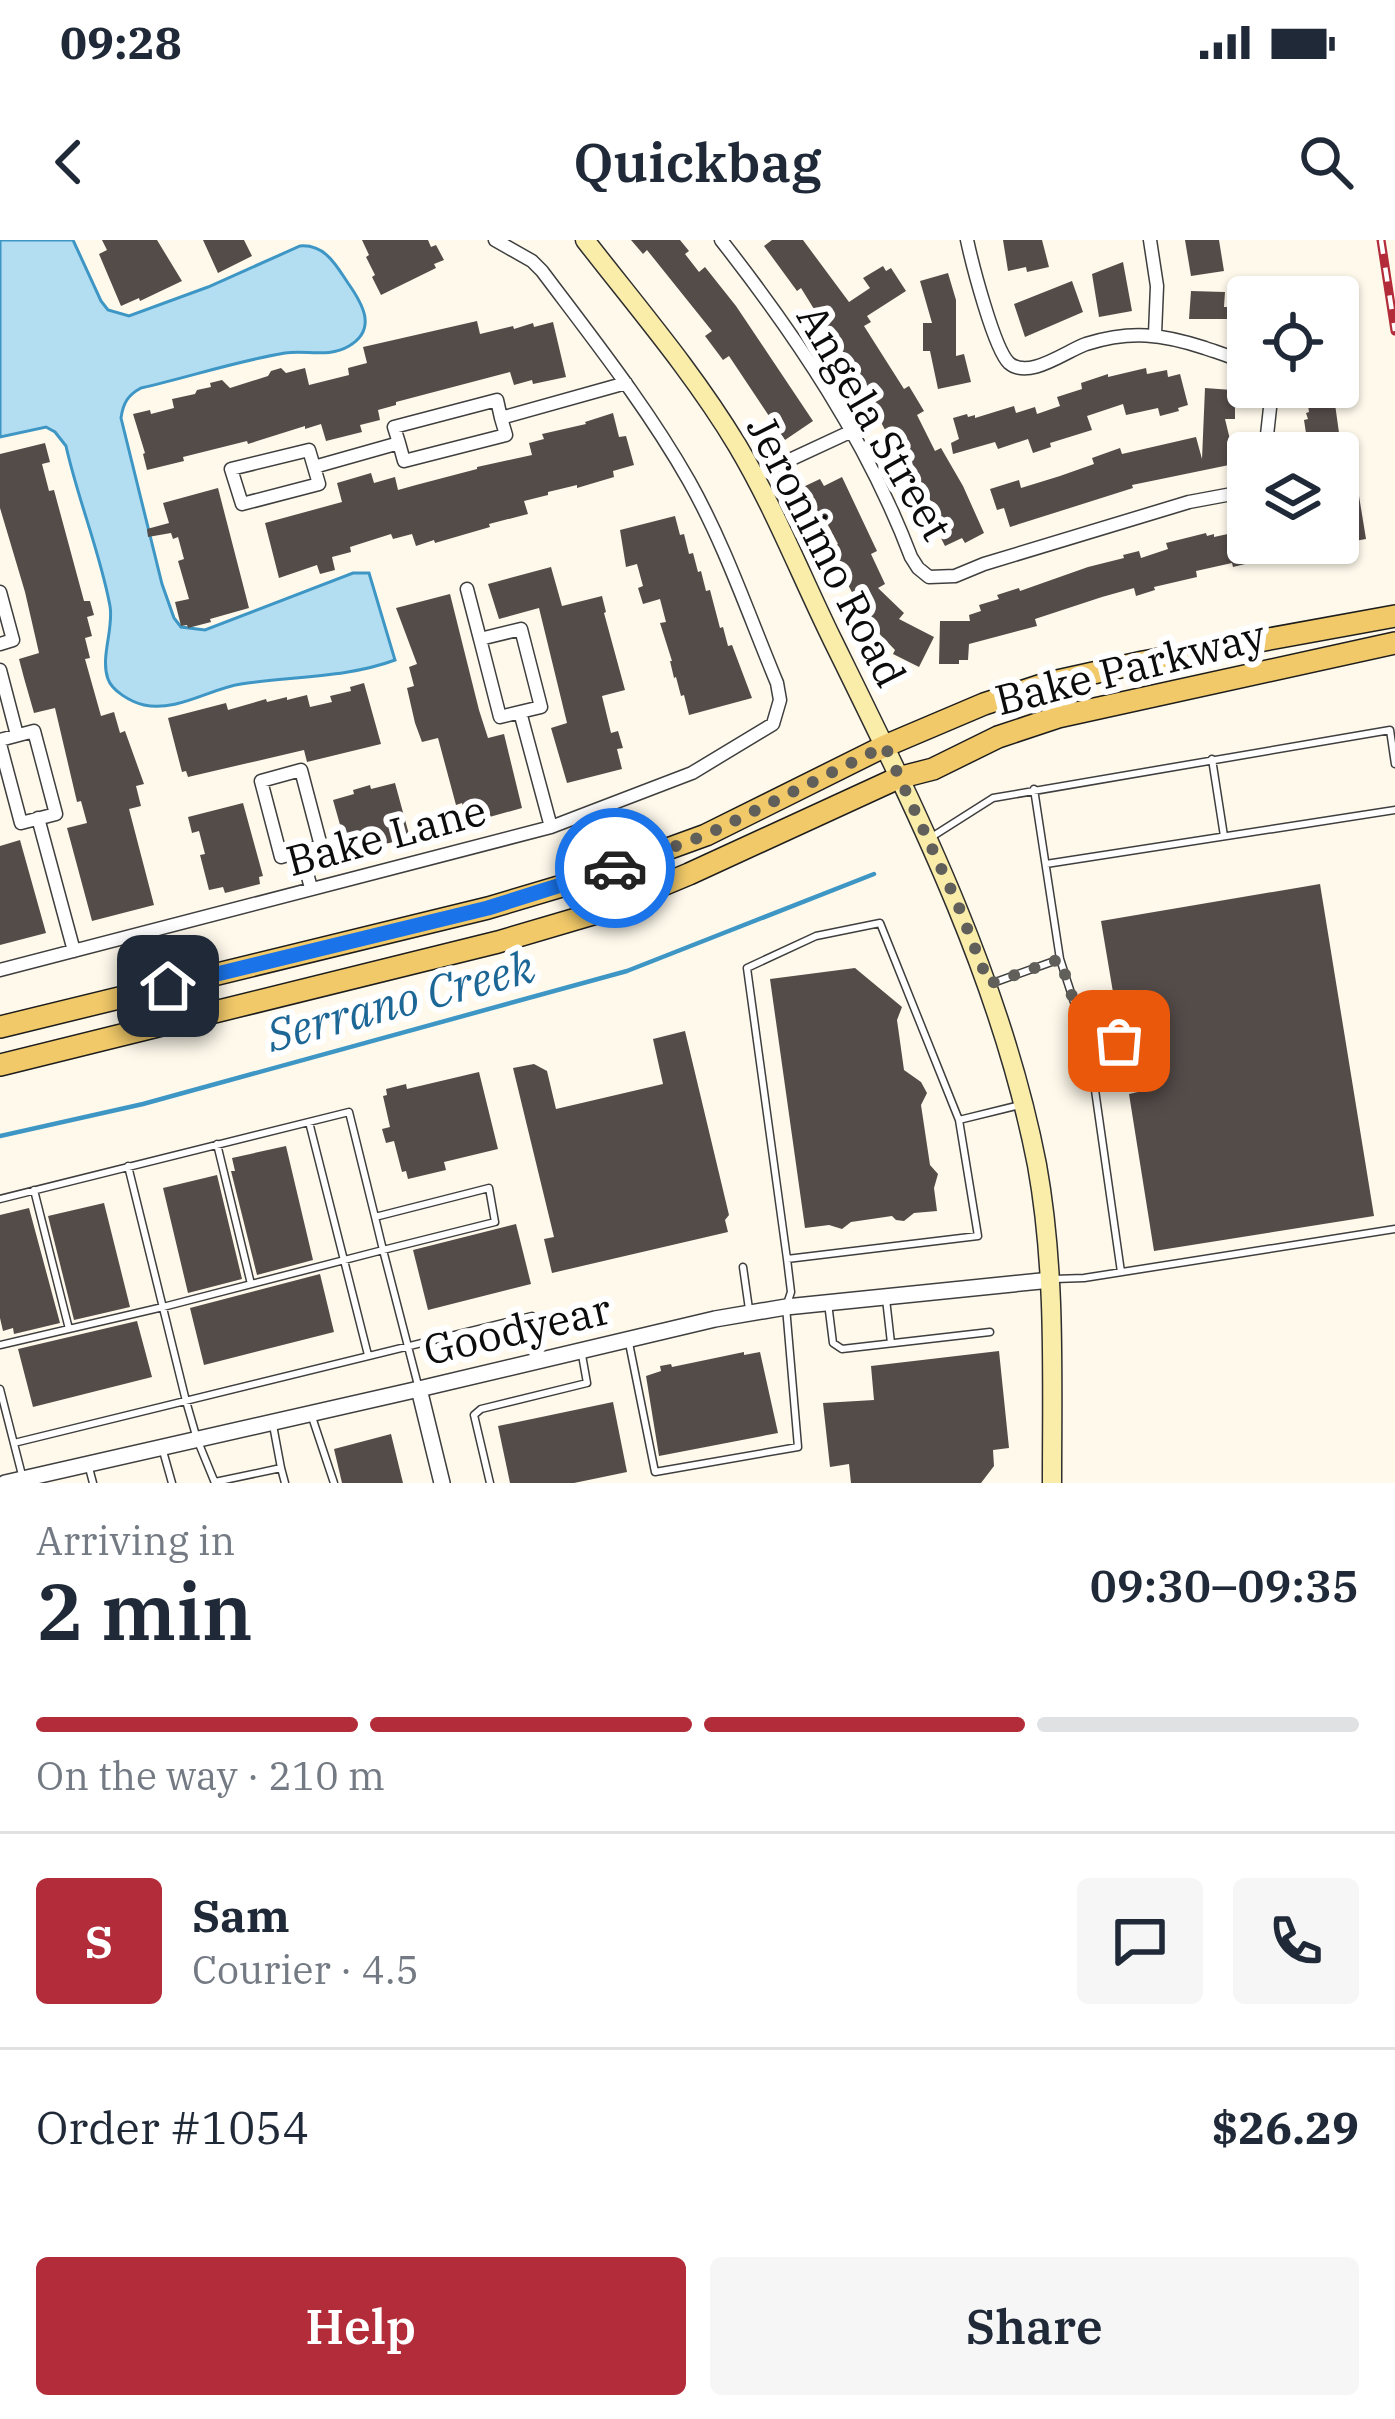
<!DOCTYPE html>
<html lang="en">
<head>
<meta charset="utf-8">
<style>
  :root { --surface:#fff; --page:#f6f6f7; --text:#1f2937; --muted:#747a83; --line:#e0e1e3; --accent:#b32c39 }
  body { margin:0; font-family:"IBM Plex Serif",serif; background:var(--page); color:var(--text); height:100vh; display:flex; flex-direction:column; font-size:45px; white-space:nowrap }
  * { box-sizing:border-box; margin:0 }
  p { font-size:39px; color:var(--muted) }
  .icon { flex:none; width:66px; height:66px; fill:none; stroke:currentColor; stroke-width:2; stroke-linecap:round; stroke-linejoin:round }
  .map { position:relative; height:1243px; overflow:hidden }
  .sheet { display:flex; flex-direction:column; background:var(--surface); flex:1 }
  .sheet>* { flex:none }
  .buttons { position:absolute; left:1227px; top:36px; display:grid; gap:24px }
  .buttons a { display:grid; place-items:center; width:132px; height:132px; border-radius:12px; background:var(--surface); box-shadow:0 3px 9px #0004; font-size:60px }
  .pin { position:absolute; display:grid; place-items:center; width:102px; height:102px; color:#fff; margin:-51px; border-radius:24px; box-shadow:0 6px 18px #0006 }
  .courier { position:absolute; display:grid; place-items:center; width:120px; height:120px; margin:-60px; border:9px solid #1a73e8; border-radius:50%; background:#fff; color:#222; box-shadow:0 3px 15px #0007 }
  .summary em { font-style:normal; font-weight:600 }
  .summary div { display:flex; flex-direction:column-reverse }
  .summary { display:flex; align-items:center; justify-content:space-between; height:204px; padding:0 36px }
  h1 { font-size:78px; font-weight:600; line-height:90px }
  .bar { display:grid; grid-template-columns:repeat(4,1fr); gap:18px 12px; align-content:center; height:144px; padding:0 36px }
  .bar i { height:15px; border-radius:9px; background:var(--line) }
  .bar .selected { background:var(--accent) }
  .bar p { grid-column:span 4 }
  .line { display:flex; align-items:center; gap:30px; padding:0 36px; border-top:3px solid var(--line) }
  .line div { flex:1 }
  .round { display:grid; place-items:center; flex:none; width:126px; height:126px; border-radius:12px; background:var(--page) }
  .cta { display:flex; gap:24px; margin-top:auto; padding:24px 36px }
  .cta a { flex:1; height:138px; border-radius:12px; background:var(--accent); color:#fff; font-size:48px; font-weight:600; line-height:138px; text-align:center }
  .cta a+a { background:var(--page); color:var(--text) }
  .status { display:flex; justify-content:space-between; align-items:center; height:84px; padding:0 60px; background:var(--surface); direction:ltr }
  .status svg { height:33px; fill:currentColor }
  header { display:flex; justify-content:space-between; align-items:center; height:156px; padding:0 36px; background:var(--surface); font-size:54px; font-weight:600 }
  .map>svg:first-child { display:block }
</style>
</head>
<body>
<div class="status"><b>09:28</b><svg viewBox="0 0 49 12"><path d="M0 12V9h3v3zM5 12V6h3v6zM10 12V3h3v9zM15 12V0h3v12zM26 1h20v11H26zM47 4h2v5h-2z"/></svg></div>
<header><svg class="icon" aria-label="back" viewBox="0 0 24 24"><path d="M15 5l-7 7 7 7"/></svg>Quickbag<svg class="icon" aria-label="search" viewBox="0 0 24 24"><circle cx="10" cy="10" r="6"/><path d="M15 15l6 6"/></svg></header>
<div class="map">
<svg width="1395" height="1243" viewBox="0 0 1395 1243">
  <rect width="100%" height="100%" fill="#fef9eb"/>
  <!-- water -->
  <path fill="#b3def2" stroke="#3e96c5" stroke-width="3" d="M0 0H73L101 61 108 70 129 76 208 47 300 6C325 4 336 25 348 43 362 63 378 89 349 106 329 118 307 110 285 113 237 121 189 137 141 148 128 155 123 163 121 178L162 344 174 378 181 387 205 390 353 333H369L395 420C347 438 291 436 241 444 209 449 177 472 144 465 131 462 112 451 108 439 100 417 114 389 110 366 100 312 78 260 66 206L55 192 46 187 0 197Z"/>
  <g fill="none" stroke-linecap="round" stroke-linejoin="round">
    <!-- stream -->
    <path stroke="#3e96c5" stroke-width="4.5" d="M0 896 143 864 627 731 874 634"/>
  </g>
  <!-- building -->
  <path fill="#544c49" d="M102 0H157L182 41 140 61 139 58 121 66 99 14 107 10Z
    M203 0H244L252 16 218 33Z
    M362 0H428L431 7 436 5 444 20 434 24 436 28 381 55 372 37 375 35 366 17 369 15Z
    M631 0H680L689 11 685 14 699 32 705 27 736 66 813 181 785 200 729 116 723 120 705 96 712 91 647 10 643 14Z
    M772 0H803L849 62 870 48 863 38 883 26 886 31 891 28 906 51 867 76 871 82 864 86 904 149 909 146 924 171 917 175 935 211 941 208 963 246 984 293 965 303 962 298 945 306 925 267 932 264 922 243 915 247 873 167 876 165 854 127 851 129 801 48 797 51 764 6Z
    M1003 0H1042L1049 27 1027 32 1026 27 1008 31Z
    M1185 0H1219L1224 31 1191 36Z
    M1123 22 1132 71 1099 77 1092 34Z
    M948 33 956 60V116L964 114 971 142 938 149 930 111H923V83H932L920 41Z
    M1072 41 1083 72 1025 97 1014 64Z
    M1191 51 1225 52 1224 67H1231L1230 79H1189Z
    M477 81 480 94 513 86 514 89 533 83 534 87 553 82 566 137 533 144 532 140 514 145 510 132 396 162V165L378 170 380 180 360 185 362 192 326 201 321 184 305 189V186L248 204 247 201 183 217 184 221 147 230 143 214 145 213 133 174 150 170 151 174 174 168 172 159 195 154 197 150 211 147 210 143 222 140 230 148 268 136 271 131 281 128 286 133 305 128 309 145 349 135 348 128 367 123 363 107Z
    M1146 128 1147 134 1167 130 1168 137 1180 134 1188 165 1178 168 1179 171 1160 176 1158 168 1126 175 1123 164 1087 176 1092 190 1050 203 1051 207 1033 213 1028 199 998 209 995 202 953 214 951 203 959 199 953 178 967 174 968 177 975 175V178L1014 166 1016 173 1035 167 1037 174 1060 166 1057 157 1082 149 1081 143 1108 134V137Z
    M1305 147H1340L1342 163 1335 164 1340 200H1345L1347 213H1309L1304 180 1308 179 1306 173 1309 172Z
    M1205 148 1232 150 1231 157H1235V179H1225L1234 216 1227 217 1229 225 1132 245 1133 248 1010 287 1004 268 997 270 990 249 1019 240 1021 248 1060 236 1094 224 1092 218 1120 208 1122 214 1196 197 1202 219Z
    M613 173 619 197 626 196 634 225 613 231 614 237 577 248V245L548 252V255L524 261 528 274 489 284 490 287 435 303 434 300 416 306 412 294 393 299 391 294 350 307 351 312 332 317 335 330 320 334 317 325 279 338 265 283 342 262 337 243 371 233 374 243 395 237 398 250 416 245 477 229V227L532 215 529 203 544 199 542 194 586 184 585 182Z
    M45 203 50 222 42 224 49 251 54 250 84 361H90L94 375 87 377 92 396 85 398 90 418 85 419 101 476 114 472 120 493 125 491 144 544 136 546 141 566 129 569 154 665 92 681 67 588 87 583 81 561 77 562 55 468 34 473 24 438 19 419 39 413 25 352 0 268V214Z
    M842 237 877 311 871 314 885 344 878 348 904 373 899 379 934 397 919 427 893 414 895 410 867 381 870 378 863 373 829 309 838 304 821 272 815 275 801 248 820 239 824 246Z
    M218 248 249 368 210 379 211 382 188 388 187 385 181 386 175 362 189 359 178 321 184 319 178 297 173 299 171 293 148 297 147 289 169 283 163 263Z
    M1359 256 1366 299 1338 304V268L1343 267 1341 259Z
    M675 276 680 295 684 294 689 314 693 313 698 332 701 331 706 351 710 350 720 388 723 387 728 406 732 405 752 458 689 475 684 455 681 456 676 437 674 438 670 421H672L660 383 666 382 660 359 643 364 638 348 643 346 637 324 626 327 620 290Z
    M1246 290 1248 303H1300L1302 315 1273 320V317L1233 327 1232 323 1196 331 1197 337 1154 347 1155 350 1136 356 1134 348 1102 357 1035 379 1037 386 969 404 968 420H959V424H939L940 381H970L969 375 981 371 979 365 999 359 997 355 1019 348 1020 351 1088 327 1124 318 1123 315 1139 311 1141 318 1168 309 1166 303 1206 293 1207 296 1214 294V297Z
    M551 327 562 366 602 356 606 372 604 373 625 450 602 456 611 493 618 491 623 508 617 509 622 529 567 543 551 488 567 483 539 368 499 379 488 344Z
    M450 354 479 470 488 498 504 494 522 568 468 583 462 563 456 565 438 498 422 502 415 483 407 448 414 446 409 427 417 424 396 368Z
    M364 443 381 504 307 522 304 510 188 537 186 531 182 532 168 478 226 463 228 470 266 459 267 462 287 457V460L307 455 310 467 332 462 330 456 351 451 350 447Z
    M395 543 410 598 348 613 333 560 354 554 353 550 370 545 371 549Z
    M243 563 263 636 259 637 260 644 225 653 223 647 209 650 200 615 205 614 199 591 192 593 188 577Z
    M20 600 46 693 0 705V606Z
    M1320 644 1374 976 1154 1011 1129 854 1138 852 1157 825 1152 794 1125 775 1117 776 1101 681Z
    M855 728 902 767 897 780 904 830 921 842 927 853 921 865 930 925 938 934 934 948 937 971 914 973 904 981 896 980 892 976 851 982 842 989 829 985 805 988 770 739Z
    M685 791 729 975 725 980 728 992 552 1033 544 999 554 997 513 828 534 824 547 831 556 869 663 844 653 799Z
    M479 832 498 909 444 922 446 930 408 939 406 931 402 932 394 901 386 903 382 889 390 887 383 856 387 855 386 849 406 844 407 849Z
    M286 906 313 1020 257 1035 231 931H235L232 918Z
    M217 935 242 1039 188 1053 163 948Z
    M104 963 130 1067 74 1080 48 976Z
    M29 968 60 1083 14 1094 13 1088 3 1091 0 1078V975Z
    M516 984 531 1044 428 1070 413 1010Z
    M320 1034 334 1092 204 1125 190 1068Z
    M137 1081 152 1137 33 1167 18 1109Z
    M999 1111 1009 1208 993 1210 994 1226 981 1243H851L849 1224 830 1227 823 1163 874 1160 871 1126Z
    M744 1112V1115L760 1112 778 1193 659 1216 646 1136 661 1131 660 1126 671 1124 672 1127Z
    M613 1162 627 1232 574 1243H510L498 1186Z
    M391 1194 403 1243H342L334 1209Z"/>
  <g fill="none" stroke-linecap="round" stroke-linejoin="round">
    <!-- service casing -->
    <g stroke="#3f3f3f" stroke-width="9">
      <path id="service" d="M1212 519 1224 596
        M1034 549 1060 719 1085 796 1091 822 1121 1032
        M930 598 993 558 1390 490 1395 524
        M1046 624 1395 570
        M990 744 1060 719
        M1085 796C1095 795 1107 791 1115 798 1125 807 1129 836 1115 844 1109 847 1102 847 1095 848
        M1091 822 1122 816
        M959 880 880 683 816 696 747 728 787 1019 978 996 959 880 1020 865
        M309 882 368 1115
        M217 904 251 1044
        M128 926 186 1161 197 1199 215 1243
        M34 950 69 1089
        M0 959 349 872 375 977 489 948 495 982 383 1010 419 1149
        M743 1027 749 1069
        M1054 1039 1084 1038 1395 989
        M886 1059 891 1103
        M828 1063 833 1103 842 1109 990 1092
        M629 1103 655 1232 798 1207 786 1067 791 1052 787 1019
        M0 1105 163 1067 383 1010 375 977
        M0 1149 22 1235
        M312 1177 334 1243
        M14 1203 532 1076
        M163 1211 172 1243
        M88 1224 93 1243
        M281 1228 285 1243
        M215 1242 281 1228 273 1185
        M490 1243 474 1175 481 1169 587 1143 582 1115"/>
    </g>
    <!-- minor casing -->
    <g stroke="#3f3f3f" stroke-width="15">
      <path id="minor" d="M721 0C797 97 867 201 911 317L918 328 929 337 955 336 984 324 1189 262 1248 251
        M967 0C972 23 994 109 1009 123 1029 140 1066 111 1086 104 1131 90 1162 94 1205 108 1219 113 1234 117 1248 125
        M1150 0 1157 46 1155 94
        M1240 120 1248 103
        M399 203 404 221 506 195 501 178
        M1265 213 1271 159 1270 147
        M314 227 309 210 231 229 242 264 319 244 314 227 399 203 394 187 497 160 501 178 626 143
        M755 236 852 191
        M467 349 480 399
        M0 352 13 400 0 404
        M0 430 17 495
        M520 472 500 477 480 399 521 389 541 467 520 472 551 587
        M0 500 34 491 56 574 21 583 0 504
        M38 578 74 711
        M301 611 281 617 261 541 301 530 321 606 301 611 311 648
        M0 730 551 587 692 533 773 484 780 460 777 443C749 376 725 305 689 241 647 167 593 99 542 31L532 21 495 0"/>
    </g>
    <!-- tertiary casing -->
    <g stroke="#3f3f3f" stroke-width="18">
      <path id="tertiary" d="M419 1149 442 1243
        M5 1243 419 1149 715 1079 786 1067 1051 1040"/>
    </g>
    <!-- secondary casing -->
    <g stroke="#2e2e2e" stroke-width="21">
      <path id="secondary" d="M585 0C637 67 693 132 737 205 774 267 801 336 833 401 916 570 1001 739 1037 925 1056 1030 1052 1137 1052 1243"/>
    </g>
    <!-- primary casing -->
    <g stroke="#1d1d1d" stroke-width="24">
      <path id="primary" d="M0 787 488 668 582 640 706 595 885 506 984 464 1048 443 1143 422 1395 376
        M0 825 498 702 593 674 689 634 898 538 933 529 998 497 1058 477 1395 403"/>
    </g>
    <!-- service -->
    <use href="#service" stroke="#fff" stroke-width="6"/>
    <!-- minor -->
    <use href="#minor" stroke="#fff" stroke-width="12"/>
    <!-- tertiary -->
    <use href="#tertiary" stroke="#fff" stroke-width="15"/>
    <!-- secondary -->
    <use href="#secondary" stroke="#faedaa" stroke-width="18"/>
    <!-- primary -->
    <use href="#primary" stroke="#f1c969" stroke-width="21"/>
    <!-- rail casing -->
    <g stroke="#b32c39" stroke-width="9">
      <path id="rail" d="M1381 0 1395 91"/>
    </g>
    <!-- rail -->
    <use href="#rail" stroke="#fff" stroke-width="4.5" stroke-dasharray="14" stroke-linecap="butt"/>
  </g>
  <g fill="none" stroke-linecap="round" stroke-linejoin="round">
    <!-- done -->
    <path stroke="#615f5a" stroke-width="12" stroke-dasharray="0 21.6" d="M615 628 706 595 885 506 958 665 989 744 1060 719 1085 796 1106 794 1119 801"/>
    <!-- route -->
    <path stroke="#1a73e8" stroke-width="15" d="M168 746 488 668 615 628"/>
  </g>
  <g text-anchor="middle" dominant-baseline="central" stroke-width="12" stroke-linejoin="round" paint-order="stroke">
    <!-- street labels -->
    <g font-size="42" fill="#0c0c0c" stroke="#fff">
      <text transform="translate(875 182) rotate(60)">Angela Street</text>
      <text transform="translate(827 311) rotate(63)">Jeronimo Road</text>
      <text transform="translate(1130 427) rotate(-14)">Bake Parkway</text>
      <text transform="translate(386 595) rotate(-15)">Bake Lane</text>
      <text transform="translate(517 1089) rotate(-13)">Goodyear</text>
    </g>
    <!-- water labels -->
    <g font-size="45" font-style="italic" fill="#1d6796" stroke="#fff">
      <text transform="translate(400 760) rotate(-15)">Serrano Creek</text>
    </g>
  </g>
</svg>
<div class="buttons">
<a><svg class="icon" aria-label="locate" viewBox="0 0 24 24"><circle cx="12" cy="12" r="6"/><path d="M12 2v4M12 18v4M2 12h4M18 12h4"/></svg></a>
<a><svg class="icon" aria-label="layers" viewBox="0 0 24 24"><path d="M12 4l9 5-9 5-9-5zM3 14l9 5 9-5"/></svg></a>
</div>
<div class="pin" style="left:1119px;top:801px;background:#ea580c"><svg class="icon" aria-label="bag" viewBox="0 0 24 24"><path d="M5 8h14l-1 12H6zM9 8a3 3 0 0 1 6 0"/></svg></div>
<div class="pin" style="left:168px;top:746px;background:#1f2937"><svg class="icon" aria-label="home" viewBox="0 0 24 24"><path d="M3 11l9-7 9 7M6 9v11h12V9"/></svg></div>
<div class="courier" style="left:615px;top:628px"><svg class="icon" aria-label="car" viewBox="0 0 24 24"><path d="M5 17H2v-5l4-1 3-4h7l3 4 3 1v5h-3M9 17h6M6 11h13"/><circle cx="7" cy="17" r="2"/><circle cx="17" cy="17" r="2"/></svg></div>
</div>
<section class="sheet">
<div class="summary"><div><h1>2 min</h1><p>Arriving in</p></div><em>09:30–09:35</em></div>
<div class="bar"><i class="selected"></i><i class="selected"></i><i class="selected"></i><i></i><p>On the way · 210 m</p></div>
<div class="line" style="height:216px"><b class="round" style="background:var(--accent);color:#fff">S</b><div><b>Sam</b><p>Courier · 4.5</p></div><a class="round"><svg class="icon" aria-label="chat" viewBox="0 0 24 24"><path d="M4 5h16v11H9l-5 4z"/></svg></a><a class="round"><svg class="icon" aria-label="phone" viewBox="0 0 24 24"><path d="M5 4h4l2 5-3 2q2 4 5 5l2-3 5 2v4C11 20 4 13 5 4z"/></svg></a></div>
<div class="line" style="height:156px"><div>Order #1054</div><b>$26.29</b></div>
<div class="cta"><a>Help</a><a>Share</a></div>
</section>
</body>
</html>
